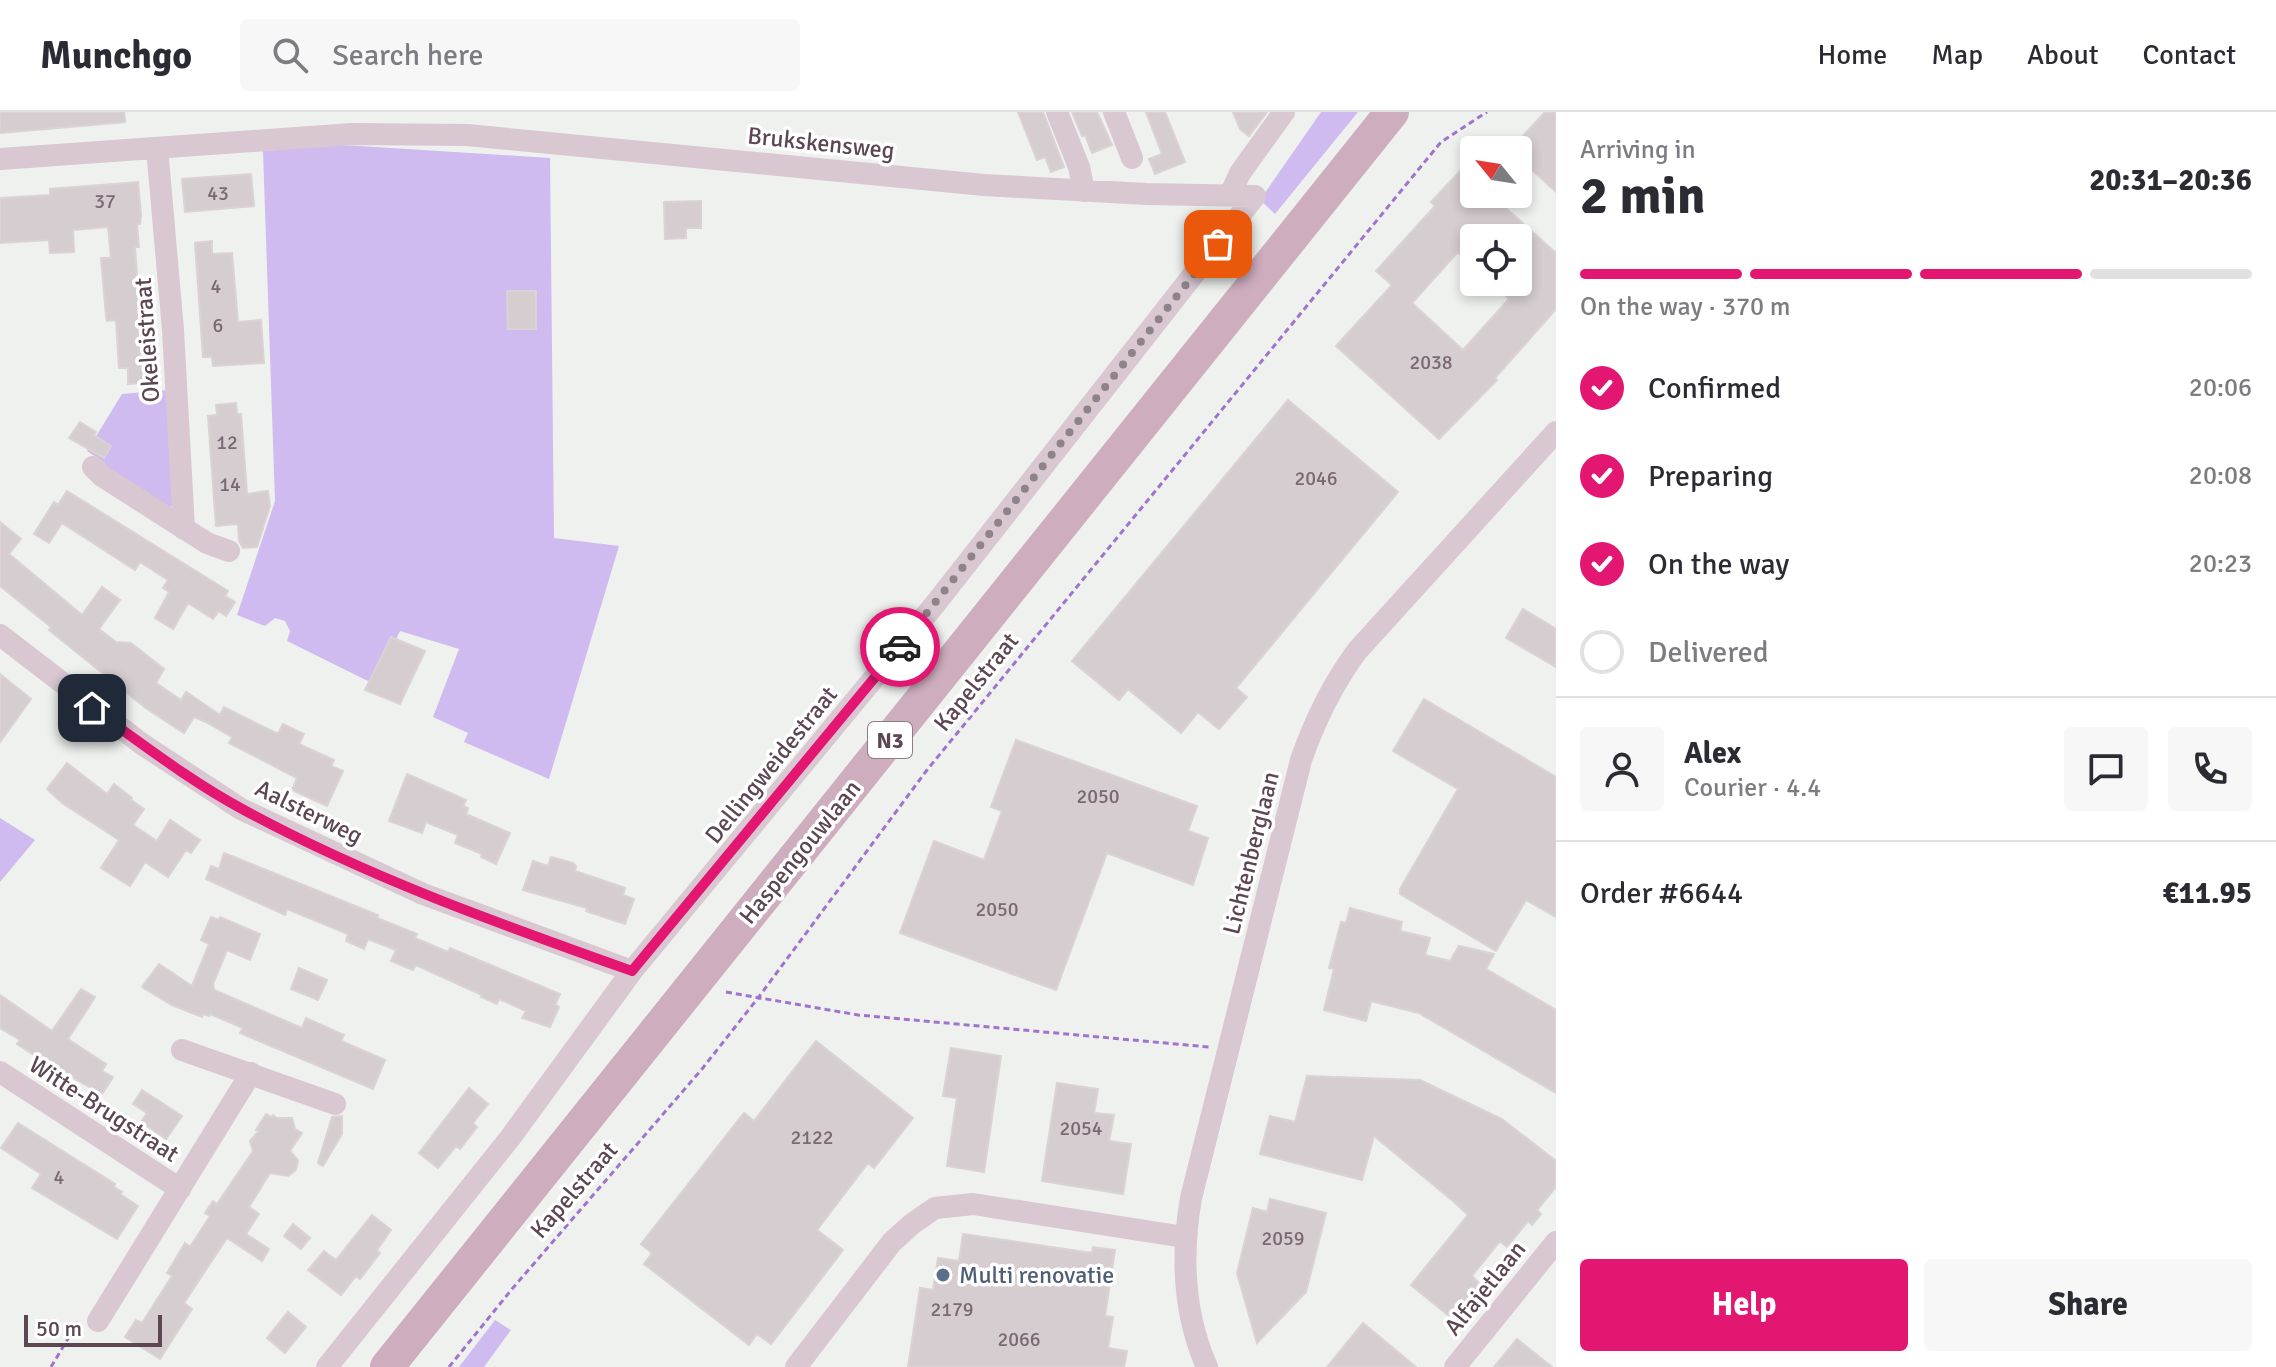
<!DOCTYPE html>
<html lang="en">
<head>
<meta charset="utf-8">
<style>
  :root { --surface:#fff; --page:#f7f7f7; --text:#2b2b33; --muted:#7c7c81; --line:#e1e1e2; --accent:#e31671 }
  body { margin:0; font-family:Signika,sans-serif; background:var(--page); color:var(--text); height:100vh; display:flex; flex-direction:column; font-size:30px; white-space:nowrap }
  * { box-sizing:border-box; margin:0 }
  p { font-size:26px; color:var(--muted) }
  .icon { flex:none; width:44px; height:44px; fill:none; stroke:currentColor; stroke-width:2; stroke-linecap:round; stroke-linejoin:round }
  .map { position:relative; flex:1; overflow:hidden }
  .side { display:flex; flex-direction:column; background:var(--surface); width:720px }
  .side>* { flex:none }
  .needle { width:52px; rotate:300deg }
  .tools { position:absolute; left:1460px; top:24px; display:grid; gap:16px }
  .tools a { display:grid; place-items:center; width:72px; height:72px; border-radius:8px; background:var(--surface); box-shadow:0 4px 12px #0003; font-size:40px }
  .scale { position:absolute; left:24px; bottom:20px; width:138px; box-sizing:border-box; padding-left:8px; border:4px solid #5c4652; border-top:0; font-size:22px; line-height:28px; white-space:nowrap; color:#5c4652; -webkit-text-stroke:6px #fff; paint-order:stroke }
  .pin { position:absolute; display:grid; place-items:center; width:68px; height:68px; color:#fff; margin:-34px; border-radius:16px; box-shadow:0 4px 12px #0006 }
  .courier { position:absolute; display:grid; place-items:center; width:80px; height:80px; margin:-40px; border:6px solid #e31671; border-radius:50%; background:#fff; color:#222; box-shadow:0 2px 10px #0007 }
  .overview em { font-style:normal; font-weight:700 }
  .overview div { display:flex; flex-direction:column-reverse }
  .overview { display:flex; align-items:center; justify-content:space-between; height:136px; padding:0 24px }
  h1 { font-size:52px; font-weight:700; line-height:60px }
  .bar { display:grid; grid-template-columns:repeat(4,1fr); gap:12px 8px; align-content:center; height:96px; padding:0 24px }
  .bar i { height:10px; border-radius:6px; background:var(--line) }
  .bar .selected { background:var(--accent) }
  .bar p { grid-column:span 4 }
  .line { display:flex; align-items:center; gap:20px; padding:0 24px; border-top:2px solid var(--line) }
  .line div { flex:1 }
  .round { display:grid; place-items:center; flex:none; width:84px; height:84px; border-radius:8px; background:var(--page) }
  ol { padding:0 24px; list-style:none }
  li { display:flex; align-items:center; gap:24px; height:88px }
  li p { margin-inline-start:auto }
  li .icon { padding:8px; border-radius:50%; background:var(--accent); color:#fff; stroke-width:4 }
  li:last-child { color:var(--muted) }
  li i { width:44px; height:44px; border:4px solid var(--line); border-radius:50% }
  .cta { display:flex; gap:16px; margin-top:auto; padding:16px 24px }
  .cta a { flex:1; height:92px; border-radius:8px; background:var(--accent); color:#fff; font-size:32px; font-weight:700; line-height:92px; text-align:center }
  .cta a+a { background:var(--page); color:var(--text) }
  header { display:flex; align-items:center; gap:48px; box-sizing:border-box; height:112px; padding:0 40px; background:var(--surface); border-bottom:2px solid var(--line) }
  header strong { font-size:38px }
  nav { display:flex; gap:44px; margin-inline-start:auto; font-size:28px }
  .search { width:560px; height:72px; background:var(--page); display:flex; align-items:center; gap:20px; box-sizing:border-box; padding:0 28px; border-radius:8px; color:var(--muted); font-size:30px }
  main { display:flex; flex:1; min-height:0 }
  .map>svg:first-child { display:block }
</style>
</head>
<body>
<header>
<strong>Munchgo</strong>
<div class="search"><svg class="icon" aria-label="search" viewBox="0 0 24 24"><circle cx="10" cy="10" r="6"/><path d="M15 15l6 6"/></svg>Search here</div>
<nav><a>Home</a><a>Map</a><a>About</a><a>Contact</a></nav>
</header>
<main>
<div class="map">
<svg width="1556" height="1255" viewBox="0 0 1556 1255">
  <rect width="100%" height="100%" fill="#eef1ee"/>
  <!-- green -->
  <path fill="#cfbbef" d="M1321 0H1358L1275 102 1260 88Z
    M343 33 550 46 554 426 619 434 549 667 464 630 468 621 433 605 459 537 400 519 374 572 287 529 290 519 285 509 275 506 265 514 237 503 275 389 263 39Z
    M168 278 174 393 165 397 105 359V351L87 339 122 282Z
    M0 706 35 728 0 770Z
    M495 1208 511 1218 484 1255H459Z"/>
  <!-- building -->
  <path fill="#d6cdd0" stroke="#dad2d4" stroke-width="2" fill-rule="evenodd" d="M0 0H124L125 10 0 21Z
    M1018 0H1043L1064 55 1051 60 1045 45 1037 48Z
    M1072 0H1097L1112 33 1092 41 1085 23 1082 24Z
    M1146 0H1165L1185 50 1155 62 1149 47 1162 42Z
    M1233 0H1267L1249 24 1240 17Z
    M1545 0H1556V80L1518 45V38H1510Z
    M1474 44V82H1490L1556 141V197L1495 266 1497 268 1439 327 1336 234 1392 173 1376 159 1435 94 1431 90ZM1474 126H1518V170H1491L1509 187 1463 238 1412 191 1458 140 1474 155Z
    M251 62 254 94 185 100 182 67Z
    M138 70 141 103 140 112H137L139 135H135L145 271 128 272V256H119L116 208 107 209 106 204 101 146H111L108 115 73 118 74 140 50 141 49 128 0 131V86L50 83V77Z
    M701 89V116H686V126L665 127 664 90Z
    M212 129V142L232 141 238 210 261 208 264 251 213 254 212 245H203L195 131Z
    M507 179H536V217H508Z
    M1288 288 1398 380 1236 576 1247 585 1219 617 1198 600 1181 621 1128 577 1119 588 1072 549Z
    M236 291 237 302H241L247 382 268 379 270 394 257 435 243 436 239 429 238 412 216 414 208 304 217 303 216 293Z
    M80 310 96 320 94 323 111 334 104 346 69 326Z
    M67 379 228 479 225 484 235 490 226 504 219 499 213 507 188 491 173 517 155 506 169 480 163 476 168 468 140 450 135 458 62 411 49 431 34 422 54 390 58 393Z
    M0 410 21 427 9 442 82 503 102 475 120 488 99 517 116 530 131 531 164 557 156 571 181 588 186 580 220 603 224 595 278 622 283 612 304 622 299 632 334 648 331 654 343 659 327 694 292 678 297 666 229 631 232 625 206 610 194 605 184 621 147 597 49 518 51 515 0 474Z
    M1523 497 1556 517V555L1506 526Z
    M391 525 425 539 400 592 365 578Z
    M0 562 31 587 0 630Z
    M1424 587 1556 665V805L1526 788 1496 839 1400 782V777L1458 677 1393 639Z
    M1016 628 1197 694 1188 719 1208 726 1193 773 1107 741 1056 878 900 821 934 729 984 748 1002 699 991 695Z
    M67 651 107 682 114 672 132 686 131 688 144 697 133 713 157 729 170 708 200 728 191 741 186 738 168 765 145 750 130 774 101 756 119 728 62 691 47 677Z
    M407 662 466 688 463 694 468 696 466 702 510 721 496 752 481 745 482 742 455 731 458 723 426 710 422 721 389 709Z
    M224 741 378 803 377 806 417 822 415 826 448 840 450 836 560 882 555 893 559 895 550 915 522 906 526 899 499 887 497 892 481 885 482 883 416 853 413 858 391 849 396 838 368 827 364 837 346 829 348 822 287 797 285 803 206 767 211 754 219 757Z
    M551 745 573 751 576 754 575 759 625 776 623 783 634 787 625 812 586 799 587 796 523 778 533 749 548 754Z
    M1350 796 1402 810 1400 819 1430 826 1425 843 1450 849 1459 834 1494 842 1486 857 1556 898V981L1419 901 1371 889 1366 909 1324 898 1334 857 1329 856 1341 810 1346 811Z
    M211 805 219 808 220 805 260 822 250 848 227 838 213 872 214 878 302 916 306 906 344 923 341 929 385 948 373 977 240 921 243 916 210 902 209 904 203 902 202 905 172 893 142 875 159 852 192 874 209 832 201 828Z
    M299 856 327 868 318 888 291 877Z
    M81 877 95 885 68 927 106 952 102 959 113 965 102 982 46 951 17 932 20 928 0 916V883L52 919Z
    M816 929 913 1006 874 1056 868 1051 817 1118 843 1138 771 1232 757 1222 749 1233 644 1152 652 1141 641 1132 744 1001 754 1009Z
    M951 936 1001 944 984 1060 947 1054 957 986 943 984Z
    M1307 964 1420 968 1502 1007 1556 1049V1075L1537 1098 1541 1102 1532 1113 1528 1109 1507 1135 1500 1129 1472 1164 1481 1173 1454 1208 1411 1173 1468 1103 1453 1089 1374 1024 1362 1068 1260 1042 1270 1004 1295 1010Z
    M1057 971 1098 977 1094 1001 1114 1003 1109 1029 1131 1032 1123 1082 1042 1069Z
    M469 976 488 992 473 1011 477 1015 460 1037 456 1034 438 1056 419 1041Z
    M142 978 182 1004 166 1027 141 1010 147 1001 133 992Z
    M266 1002 271 1005 273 1003 277 1006H292L295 1017 302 1021 290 1039 298 1048 296 1058 288 1064 270 1061 249 1095 259 1102 246 1122 269 1137 262 1149 227 1126 184 1191 192 1197 160 1247 125 1225 136 1208 142 1211 172 1164 167 1161 185 1131 190 1135 210 1104 205 1101 213 1089 217 1092 253 1039 250 1029 259 1019 256 1018Z
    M342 1004V1022L323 1054 318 1051 332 1005Z
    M18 1011 115 1072 114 1075 122 1080 120 1082 138 1094 117 1127 32 1076 41 1062 1 1036Z
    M1270 1087 1326 1101 1306 1180 1257 1231 1237 1161 1253 1096 1267 1100Z
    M372 1103 391 1118 377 1138 380 1141 360 1167 356 1164 341 1183 308 1158 324 1139 336 1148Z
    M293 1112 310 1126 301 1137 284 1124Z
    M963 1122 1092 1141 1093 1135 1115 1138 1105 1204 1113 1205 1108 1236 1127 1239 1124 1255H908L920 1176 933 1178 938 1146 959 1149Z
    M288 1200 306 1215 285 1241 267 1226Z
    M1363 1211 1416 1255H1327Z
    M1517 1227 1552 1255H1494Z"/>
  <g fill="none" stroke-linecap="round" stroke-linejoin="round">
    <!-- path -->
    <path stroke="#a073ce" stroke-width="3" stroke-dasharray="6 4" stroke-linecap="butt" d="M726 880 858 903 1209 935
      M51 1255 78 1210
      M449 1255 512 1177 702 957 758 886 927 658 1441 30 1487 0"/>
    <!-- minor -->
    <path stroke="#d9c7d1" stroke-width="22" d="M1057 0 1079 55 1084 79
      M1114 0 1132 46
      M157 36 173 218 184 417
      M0 47 352 22 467 23 984 73 1146 82 1255 84
      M1230 83 1240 61 1284 0
      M93 355 102 364 207 431 229 439
      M0 523 142 632 241 697 423 782 632 859
      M182 938 335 992
      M0 960 180 1077
      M98 1209 251 961
      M327 1255 510 1026 632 859 936 491 1255 84
      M796 1255 892 1130 912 1112 935 1096 973 1092 1184 1125
      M1207 1255C1183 1201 1181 1144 1191 1086L1301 648C1315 608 1332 573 1357 539L1556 320
      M1455 1255 1556 1130"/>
    <!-- primary -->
    <path stroke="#ceadbe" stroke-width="34" d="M387 1255 1392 0"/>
  </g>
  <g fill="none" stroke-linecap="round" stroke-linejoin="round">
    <!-- done -->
    <path stroke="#8f8289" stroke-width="8" stroke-dasharray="0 14.4" d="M900 535 1218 132"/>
    <!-- route -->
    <path stroke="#e31671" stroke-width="10" d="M92 596C141 631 190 669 244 698 367 765 500 812 632 859L900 535"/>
  </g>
  <!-- markers -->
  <circle fill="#5c6f8a" stroke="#fff" stroke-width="3" cx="943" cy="1163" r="8"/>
  <g text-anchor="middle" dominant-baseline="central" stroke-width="7" stroke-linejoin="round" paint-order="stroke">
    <!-- number labels -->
    <g font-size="20" fill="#7a6872">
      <text x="218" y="81">43</text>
      <text x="105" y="89">37</text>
      <text x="216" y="174">4</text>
      <text x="218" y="213">6</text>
      <text x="1431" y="250">2038</text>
      <text x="227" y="330">12</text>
      <text x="1316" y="366">2046</text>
      <text x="230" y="372">14</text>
      <text x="1098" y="684">2050</text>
      <text x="997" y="797">2050</text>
      <text x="1081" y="1016">2054</text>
      <text x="812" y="1025">2122</text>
      <text x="59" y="1065">4</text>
      <text x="1283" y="1126">2059</text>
      <text x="952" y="1197">2179</text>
      <text x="1019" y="1227">2066</text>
    </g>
    <!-- shield labels -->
    <rect fill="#fff" stroke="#8d7e86" stroke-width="2" x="868" y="610" width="44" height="36" rx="6"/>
    <g font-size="22" font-weight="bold" fill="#5c4652">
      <text x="890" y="628">N3</text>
    </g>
    <!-- street labels -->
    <g font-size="24" fill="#5c4652" stroke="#fff">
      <text transform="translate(821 31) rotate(6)">Brukskensweg</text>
      <text transform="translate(147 228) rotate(-94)">Okeleistraat</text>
      <text transform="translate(976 570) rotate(-51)">Kapelstraat</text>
      <text transform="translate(771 653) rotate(-51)">Dellingweidestraat</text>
      <text transform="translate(309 700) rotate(26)">Aalsterweg</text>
      <text transform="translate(800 740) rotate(-51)">Haspengouwlaan</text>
      <text transform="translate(1251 741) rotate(-76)">Lichtenberglaan</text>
      <text transform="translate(104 997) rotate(33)">Witte-Brugstraat</text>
      <text transform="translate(574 1078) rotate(-49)">Kapelstraat</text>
      <text transform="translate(1485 1176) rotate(-51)">Alfajetlaan</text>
    </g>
    <!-- service labels -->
    <g font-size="24" fill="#4e5e75" stroke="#fff" text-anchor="start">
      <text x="959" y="1163">Multi renovatie</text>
    </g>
  </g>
</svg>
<div class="tools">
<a><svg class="needle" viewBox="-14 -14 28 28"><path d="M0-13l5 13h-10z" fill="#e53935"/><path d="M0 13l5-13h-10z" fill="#7c7c81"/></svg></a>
<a><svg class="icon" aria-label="locate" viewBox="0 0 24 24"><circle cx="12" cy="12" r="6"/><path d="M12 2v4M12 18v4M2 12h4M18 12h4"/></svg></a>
</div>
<div class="scale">50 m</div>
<div class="pin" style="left:1218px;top:132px;background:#ea580c"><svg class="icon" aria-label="bag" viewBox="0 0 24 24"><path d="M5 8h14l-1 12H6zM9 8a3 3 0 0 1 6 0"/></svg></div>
<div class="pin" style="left:92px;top:596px;background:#1f2937"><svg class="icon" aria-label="home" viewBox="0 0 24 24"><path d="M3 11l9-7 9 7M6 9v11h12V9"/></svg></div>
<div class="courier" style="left:900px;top:535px"><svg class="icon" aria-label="car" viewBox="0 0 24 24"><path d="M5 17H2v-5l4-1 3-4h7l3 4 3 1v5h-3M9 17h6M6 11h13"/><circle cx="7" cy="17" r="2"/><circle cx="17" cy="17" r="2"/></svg></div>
</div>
<section class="side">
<div class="overview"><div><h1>2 min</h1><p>Arriving in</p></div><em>20:31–20:36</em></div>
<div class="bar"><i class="selected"></i><i class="selected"></i><i class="selected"></i><i></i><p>On the way · 370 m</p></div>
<ol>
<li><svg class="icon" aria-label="check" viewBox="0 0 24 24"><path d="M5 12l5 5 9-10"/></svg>Confirmed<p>20:06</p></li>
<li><svg class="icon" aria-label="check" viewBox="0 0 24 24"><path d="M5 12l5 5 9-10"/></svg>Preparing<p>20:08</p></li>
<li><svg class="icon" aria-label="check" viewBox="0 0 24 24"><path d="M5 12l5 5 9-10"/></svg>On the way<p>20:23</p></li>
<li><i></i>Delivered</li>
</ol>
<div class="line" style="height:144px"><a class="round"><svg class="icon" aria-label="person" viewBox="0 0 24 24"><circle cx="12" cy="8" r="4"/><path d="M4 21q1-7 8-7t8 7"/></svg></a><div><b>Alex</b><p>Courier · 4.4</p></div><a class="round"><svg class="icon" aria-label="chat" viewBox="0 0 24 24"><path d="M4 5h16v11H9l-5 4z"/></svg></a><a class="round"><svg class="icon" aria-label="phone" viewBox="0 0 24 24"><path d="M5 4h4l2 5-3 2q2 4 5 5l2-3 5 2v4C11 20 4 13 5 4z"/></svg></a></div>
<div class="line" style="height:104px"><div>Order #6644</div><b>€11.95</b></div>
<div class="cta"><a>Help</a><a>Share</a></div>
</section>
</main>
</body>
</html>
